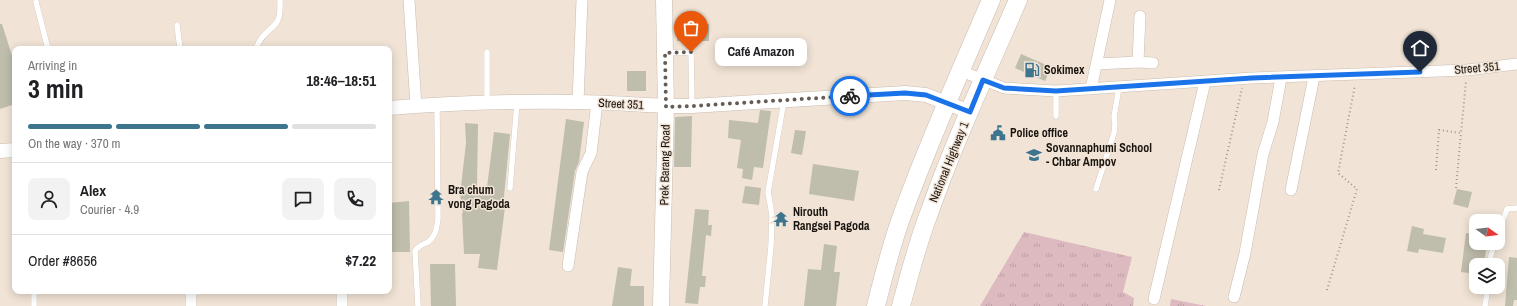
<!DOCTYPE html>
<html lang="en">
<head>
<meta charset="utf-8">
<style>
  :root { --surface:#fff; --page:#f2f2f2; --text:#202124; --muted:#757577; --line:#e0e0e0; --accent:#3d758f }
  body { margin:0; font-family:"Archivo Narrow",sans-serif; background:var(--page); color:var(--text); height:100vh; display:flex; flex-direction:column; font-size:15px; white-space:nowrap }
  * { box-sizing:border-box; margin:0 }
  p { font-size:13px; color:var(--muted) }
  .icon { flex:none; width:22px; height:22px; fill:none; stroke:currentColor; stroke-width:2; stroke-linecap:round; stroke-linejoin:round }
  .map { position:relative; flex:1; overflow:hidden }
  .sheet { position:absolute; left:12px; top:46px; width:380px; height:248px; display:flex; flex-direction:column; background:var(--surface); border-radius:8px; box-shadow:0 2px 10px #0003 }
  .sheet>* { flex:none }
  .needle { width:26px; rotate:104deg }
  .fabs { position:absolute; left:1469px; top:214px; display:grid; gap:8px }
  .fabs a { display:grid; place-items:center; width:36px; height:36px; border-radius:8px; background:var(--surface); box-shadow:0 2px 10px #0003; font-size:20px }
  .pin { position:absolute; display:grid; place-items:center; width:34px; height:34px; color:#fff; margin:-41px -17px; border-radius:50% 50% 50% 0; rotate:-45deg; box-shadow:0 0 4px #0007 }
  .pin .icon { rotate:45deg }
  .courier { position:absolute; display:grid; place-items:center; width:40px; height:40px; margin:-20px; border:3px solid #1a73e8; border-radius:50%; background:#fff; color:#222; box-shadow:0 1px 5px #0007 }
  .bubble { position:absolute; height:28px; border-radius:8px; background:var(--surface); box-shadow:0 2px 10px #0003; font-size:13px; font-weight:800; line-height:28px; text-align:center }
  .summary em { font-style:normal; font-weight:800 }
  .summary div { display:flex; flex-direction:column-reverse }
  .summary { display:flex; align-items:center; justify-content:space-between; height:68px; padding:0 16px }
  h1 { font-size:26px; font-weight:800; line-height:30px }
  .bar { display:grid; grid-template-columns:repeat(4,1fr); gap:6px 4px; align-content:center; height:48px; padding:0 16px }
  .bar i { height:5px; border-radius:3px; background:var(--line) }
  .bar .selected { background:var(--accent) }
  .bar p { grid-column:span 4 }
  .line { display:flex; align-items:center; gap:10px; padding:0 16px; border-top:1px solid var(--line) }
  .line div { flex:1 }
  .round { display:grid; place-items:center; flex:none; width:42px; height:42px; border-radius:8px; background:var(--page) }
  .map>svg:first-child { display:block }
</style>
</head>
<body>
<div class="map">
<svg width="1517" height="306" viewBox="0 0 1517 306">
  <defs>
    <pattern id="grass-tufts" width="24" height="20" patternUnits="userSpaceOnUse"><rect width="24" height="20" fill="#ddb9c0"/><path d="M3 7l-1-3M5 7V3M7 7l1-3M15 17l-1-3M17 17v-4M19 17l1-3" fill="none" stroke="#bd9ea4"/></pattern>
  </defs>
  <rect width="100%" height="100%" fill="#f1e4d6"/>
  <!-- grass -->
  <path fill="url(#grass-tufts)" d="M1024 232 1132 257 1123 292 1134 298 1133 306H980Z
    M1171 299 1206 306H1170Z"/>
  <!-- building -->
  <path fill="#bfbdac" d="M0 24H2L15 65V104L0 109Z
    M709 24V41H677V25Z
    M1021 54 1051 67 1045 81 1015 68Z
    M627 71H646V91H627Z
    M760 110 771 111 763 168 754 167 752 180 742 178 743 169 737 168 741 140 728 138 729 120 758 123Z
    M692 116 691 167H674L675 117Z
    M566 119 584 122 579 162 575 171 563 252 549 250Z
    M465 123 478 124 477 186 487 187 494 132 510 134 503 207H505L497 270 478 268 480 254H464L462 213H463L460 195 466 143Z
    M795 130 806 131 802 155 791 153Z
    M813 164 859 171 854 201 809 194Z
    M745 186 761 188 759 205 742 203Z
    M1457 189 1472 192 1468 208 1453 204Z
    M409 201 410 252H389V203Z
    M695 209 709 210 708 225H712L711 236 706 235 702 276H706L705 287H700L698 304 685 303Z
    M1412 226 1424 229 1423 234 1446 238 1443 253 1419 249 1418 253 1407 251Z
    M1466 233 1476 234V243H1487L1484 265H1476V274L1461 272Z
    M824 244 837 246 834 272H840L836 306H804L808 269 821 270Z
    M1509 257 1517 258V300H1514L1513 306H1505Z
    M430 264H455L456 306H431Z
    M618 267 632 269 630 286H644V306H612Z"/>
  <g fill="none" stroke-linecap="round" stroke-linejoin="round">
    <!-- service casing -->
    <g stroke="#c9bcaf" stroke-width="6">
      <path id="service" d="M36 2 48 49
        M177 25 180 49
        M256 49C259 37 270 31 277 22 281 16 280 7 280 0
        M487 52V103
        M666 53 691 52 692 106
        M1056 91V116
        M510 188 517 103
        M1096 189 1114 133 1115 124 1114 117 1119 87
        M1498 233 1507 209 1517 208
        M1490 265 1491 255 1495 243
        M34 291V306
        M418 306 415 251C418 246 422 245 428 242 436 236 437 227 438 218L437 105
        M765 306 771 246 772 215 768 192 784 101
        M1485 306 1488 287"/>
    </g>
    <!-- minor casing -->
    <g stroke="#c9bcaf" stroke-width="12">
      <path id="minor" d="M409 0 416 106
        M1138 62 1140 16
        M1097 64 1138 62 1153 63
        M961 71 1004 88 1056 91 1252 78 1467 70 1517 64
        M1091 89 1110 0
        M578 102 582 0
        M1291 190 1314 77
        M568 266 582 172 591 153 597 103
        M1234 297 1245 253 1263 154 1273 122 1281 78
        M1154 299 1205 82
        M191 306V291
        M342 306V291"/>
    </g>
    <!-- tertiary casing -->
    <g stroke="#c9bcaf" stroke-width="15">
      <path id="tertiary" d="M389 108C451 103 514 101 577 102 615 102 654 107 692 106L905 93 926 95 970 112
        M0 151 15 150"/>
    </g>
    <!-- secondary casing -->
    <g stroke="#c9bcaf" stroke-width="17">
      <path id="secondary" d="M661 306 666 107 664 0"/>
    </g>
    <!-- trunk casing -->
    <g stroke="#c9bcaf" stroke-width="19">
      <path id="trunk" d="M876 306C884 274 892 241 904 210 930 139 961 70 991 0
        M901 306C909 276 917 245 928 216 954 142 987 71 1018 0"/>
    </g>
    <!-- path -->
    <path stroke="#9f958b" stroke-width="2" stroke-dasharray="1 3" stroke-linecap="butt" d="M1436 170 1439 130 1461 133 1466 81
      M1456 188 1461 133
      M1219 190 1242 88
      M1327 290 1357 189 1338 173 1355 85"/>
    <!-- service -->
    <use href="#service" stroke="#fff" stroke-width="5.5"/>
    <!-- minor -->
    <use href="#minor" stroke="#fff" stroke-width="11"/>
    <!-- tertiary -->
    <use href="#tertiary" stroke="#fff" stroke-width="14"/>
    <!-- secondary -->
    <use href="#secondary" stroke="#fff" stroke-width="16"/>
    <!-- trunk -->
    <use href="#trunk" stroke="#fff" stroke-width="18"/>
  </g>
  <g fill="none" stroke-linecap="round" stroke-linejoin="round">
    <!-- done -->
    <path stroke="#655d55" stroke-width="4" stroke-dasharray="0 7.2" d="M691 52 665 53 666 107 692 106 850 96"/>
    <!-- route -->
    <path stroke="#1a73e8" stroke-width="5" d="M850 96 905 93 926 95 970 112 983 80 1004 88 1056 91 1252 78 1420 72"/>
  </g>
  <!-- icons -->
  <defs>
    <g id="fuel-bare" transform="scale(1.2)"><path d="M-5.5-6h7V0h2V4h1.3V-2.5L3-4.5l.8-.8L6-3V5H2.5V1h-1V6h-7ZM-4.2-4.7v3.2H.2V-4.7Z" fill="#3d758f" stroke="#f1e4d6" stroke-width="2.5" paint-order="stroke"/></g>
    <g id="civic-bare" transform="scale(1.2)"><path d="M-.6-6.5H3V-4.5H.6V-3L4-1V1h2V6H-6V1h2V-1L-.6-3ZM-1.2 2.5V6h2.4V2.5Z" fill="#3d758f" stroke="#f1e4d6" stroke-width="2.5" paint-order="stroke"/></g>
    <g id="school-bare" transform="scale(1.2)"><path d="M0-5L7-2L0 1L-7-2ZM-4 1L0 2.5L4 1V4Q0 6-4 4Z" fill="#3d758f" stroke="#f1e4d6" stroke-width="2.5" paint-order="stroke"/></g>
    <g id="temple-bare" transform="scale(1.2)"><path d="M0-6L5-2H3V0L6.5 2.5H4V6H1.5V3h-3V6H-4V2.5H-6.5L-3 0V-2H-5Z" fill="#3d758f" stroke="#f1e4d6" stroke-width="2.5" paint-order="stroke"/></g>
  </defs>
  <g fill-rule="evenodd">
    <use href="#fuel-bare" x="1032" y="70"/>
    <use href="#civic-bare" x="998" y="133"/>
    <use href="#school-bare" x="1034" y="155"/>
    <use href="#temple-bare" x="436" y="197"/>
    <use href="#temple-bare" x="781" y="219"/>
  </g>
  <g text-anchor="middle" dominant-baseline="central" stroke-width="3" stroke-linejoin="round" paint-order="stroke">
    <!-- street labels -->
    <g font-size="12" fill="#19140f" stroke="#f1e4d6">
      <text transform="translate(1477 68) rotate(-5)">Street 351</text>
      <text transform="translate(621 104) rotate(3)">Street 351</text>
      <text transform="translate(949 162) rotate(-68)">National Highway 1</text>
      <text transform="translate(665 165) rotate(-89)">Prek Barang Road</text>
    </g>
    <!-- poi labels -->
    <g font-size="12" font-weight="bold" fill="#19140f" stroke="#f1e4d6" text-anchor="start">
      <text x="1044" y="70">Sokimex</text>
      <text x="1010" y="133">Police office</text>
      <text x="1046" y="148">Sovannaphumi School<tspan x="1046" dy="14">- Chbar Ampov</tspan></text>
      <text x="448" y="190">Bra chum<tspan x="448" dy="14">vong Pagoda</tspan></text>
      <text x="793" y="212">Nirouth<tspan x="793" dy="14">Rangsei Pagoda</tspan></text>
    </g>
  </g>
</svg>
<div class="fabs">
<a><svg class="needle" viewBox="-14 -14 28 28"><path d="M0-13l5 13h-10z" fill="#e53935"/><path d="M0 13l5-13h-10z" fill="#757577"/></svg></a>
<a><svg class="icon" aria-label="layers" viewBox="0 0 24 24"><path d="M12 4l9 5-9 5-9-5zM3 14l9 5 9-5"/></svg></a>
</div>
<div class="pin" style="left:691px;top:52px;background:#ea580c"><svg class="icon" aria-label="bag" viewBox="0 0 24 24"><path d="M5 8h14l-1 12H6zM9 8a3 3 0 0 1 6 0"/></svg></div>
<div class="pin" style="left:1420px;top:72px;background:#1f2937"><svg class="icon" aria-label="home" viewBox="0 0 24 24"><path d="M3 11l9-7 9 7M6 9v11h12V9"/></svg></div>
<div class="courier" style="left:850px;top:96px"><svg class="icon" aria-label="bike" viewBox="0 0 24 24"><circle cx="6" cy="16" r="4"/><circle cx="18" cy="16" r="4"/><path d="M6 16l4-8h5l3 8M10 8l3 8H6M13 5h3"/></svg></div>
<div class="bubble" style="left:715px;top:38px;width:92px">Café Amazon</div>
<section class="sheet">
<div class="summary"><div><h1>3 min</h1><p>Arriving in</p></div><em>18:46–18:51</em></div>
<div class="bar"><i class="selected"></i><i class="selected"></i><i class="selected"></i><i></i><p>On the way · 370 m</p></div>
<div class="line" style="height:72px"><a class="round"><svg class="icon" aria-label="person" viewBox="0 0 24 24"><circle cx="12" cy="8" r="4"/><path d="M4 21q1-7 8-7t8 7"/></svg></a><div><b>Alex</b><p>Courier · 4.9</p></div><a class="round"><svg class="icon" aria-label="chat" viewBox="0 0 24 24"><path d="M4 5h16v11H9l-5 4z"/></svg></a><a class="round"><svg class="icon" aria-label="phone" viewBox="0 0 24 24"><path d="M5 4h4l2 5-3 2q2 4 5 5l2-3 5 2v4C11 20 4 13 5 4z"/></svg></a></div>
<div class="line" style="height:52px"><div>Order #8656</div><b>$7.22</b></div>
</section>
</div>
</body>
</html>
